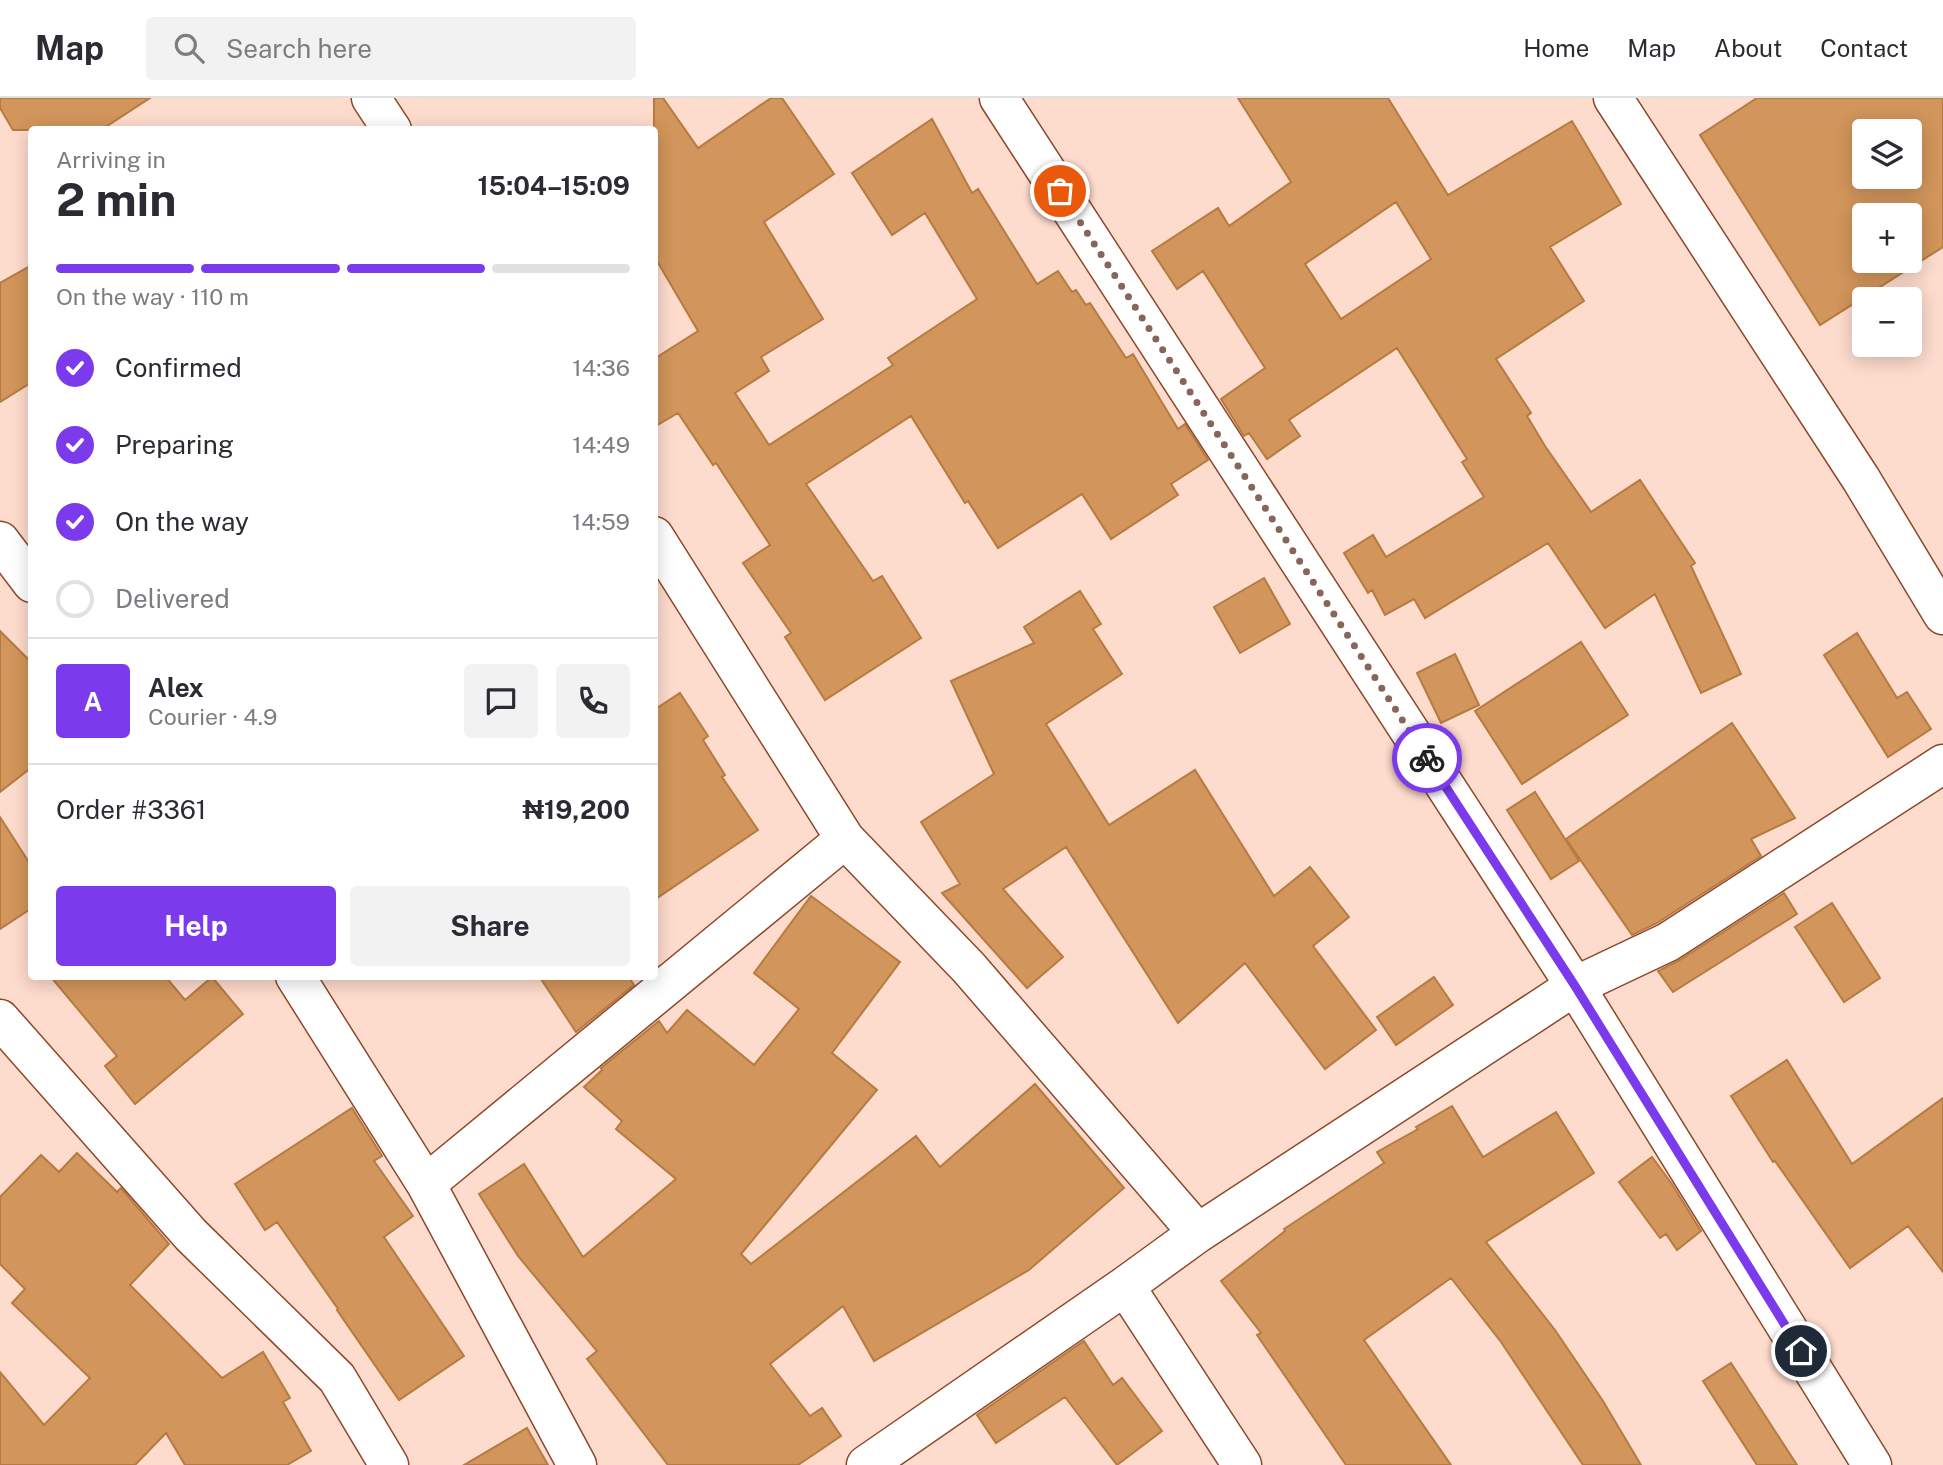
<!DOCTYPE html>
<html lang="en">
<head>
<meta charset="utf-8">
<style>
  :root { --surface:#fff; --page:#f2f2f3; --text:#2b2b33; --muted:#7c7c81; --line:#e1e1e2; --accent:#7c3aed }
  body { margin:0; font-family:"Public Sans",sans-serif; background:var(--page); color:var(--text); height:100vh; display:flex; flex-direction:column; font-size:26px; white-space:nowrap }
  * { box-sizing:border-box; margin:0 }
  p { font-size:23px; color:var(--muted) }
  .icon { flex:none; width:38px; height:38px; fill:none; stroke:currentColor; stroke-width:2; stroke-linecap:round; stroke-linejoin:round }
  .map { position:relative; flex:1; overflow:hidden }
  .details { position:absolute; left:28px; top:28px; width:630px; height:854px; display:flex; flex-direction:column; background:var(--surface); border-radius:7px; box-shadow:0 4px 18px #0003 }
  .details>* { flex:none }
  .buttons { position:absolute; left:1852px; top:21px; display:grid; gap:14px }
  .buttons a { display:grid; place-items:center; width:70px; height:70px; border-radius:7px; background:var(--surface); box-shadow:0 4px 18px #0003; font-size:35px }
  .pin { position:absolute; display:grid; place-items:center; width:60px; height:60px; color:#fff; margin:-30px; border:4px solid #fff; border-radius:50%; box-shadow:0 2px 7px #0007 }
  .courier { position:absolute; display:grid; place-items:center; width:70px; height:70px; margin:-35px; border:5px solid #7c3aed; border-radius:50%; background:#fff; color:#222; box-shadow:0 2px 9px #0007 }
  .headline em { font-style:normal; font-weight:700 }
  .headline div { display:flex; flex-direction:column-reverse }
  .headline { display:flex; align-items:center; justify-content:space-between; height:119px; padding:0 28px }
  h1 { font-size:46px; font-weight:700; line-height:52px }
  .bar { display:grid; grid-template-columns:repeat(4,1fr); gap:10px 7px; align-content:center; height:84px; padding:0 28px }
  .bar i { height:9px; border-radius:5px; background:var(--line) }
  .bar .selected { background:var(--accent) }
  .bar p { grid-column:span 4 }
  .line { display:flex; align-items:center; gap:18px; padding:0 28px; border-top:2px solid var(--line) }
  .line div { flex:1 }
  .round { display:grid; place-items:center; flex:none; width:74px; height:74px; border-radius:7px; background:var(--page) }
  ol { padding:0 28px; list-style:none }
  li { display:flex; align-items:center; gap:21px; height:77px }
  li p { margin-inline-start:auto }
  li .icon { padding:7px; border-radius:50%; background:var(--accent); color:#fff; stroke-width:4 }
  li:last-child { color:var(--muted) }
  li i { width:38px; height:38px; border:4px solid var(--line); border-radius:50% }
  .cta { display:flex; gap:14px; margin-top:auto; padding:14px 28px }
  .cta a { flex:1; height:80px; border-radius:7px; background:var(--accent); color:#fff; font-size:28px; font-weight:700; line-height:80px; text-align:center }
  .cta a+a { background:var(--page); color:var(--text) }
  header { display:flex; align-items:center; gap:42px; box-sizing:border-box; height:98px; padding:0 35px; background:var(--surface); border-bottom:2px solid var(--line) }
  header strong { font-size:33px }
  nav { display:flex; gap:38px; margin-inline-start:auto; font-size:24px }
  .search { width:490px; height:63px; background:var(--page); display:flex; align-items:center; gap:18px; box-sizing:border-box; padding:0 24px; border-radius:7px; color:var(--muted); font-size:26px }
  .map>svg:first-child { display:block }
</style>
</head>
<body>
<header>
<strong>Map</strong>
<div class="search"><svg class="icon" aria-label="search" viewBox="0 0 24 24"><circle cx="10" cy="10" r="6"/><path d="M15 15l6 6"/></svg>Search here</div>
<nav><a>Home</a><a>Map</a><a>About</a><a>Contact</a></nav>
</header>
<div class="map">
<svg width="1943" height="1367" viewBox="0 0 1943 1367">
  <rect width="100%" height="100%" fill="#fddbcd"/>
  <!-- building -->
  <path fill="#d2955b" stroke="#b67b40" stroke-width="2" fill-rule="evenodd" d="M0 0H150L101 32H13L0 10Z
    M654 0H663L698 50 771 0H782L834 76 764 124 823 221 761 259 769 273 735 295 769 347 893 267 888 260 977 201 925 115 892 137 852 75 932 21 972 95 978 91 1037 186 1058 173 1072 194 1076 192 1086 207 1090 205 1126 260 1133 256 1178 331 1185 326 1208 362 1171 386 1178 397 1111 441 1082 396 998 450 968 403 965 405 911 318 806 386 873 483 882 478 921 540 825 602 785 539 791 535 743 465 770 447 716 365 713 367 678 315 654 329V261L698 233 654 158Z
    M1238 0H1388L1448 97 1572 23 1621 106 1550 149 1584 203 1496 261 1531 315 1527 318 1545 348 1591 414 1640 382 1695 465 1691 468 1741 576 1701 595 1655 496 1605 530 1548 445 1425 520 1414 501 1385 517 1372 492 1368 495 1344 455 1373 437 1386 459 1484 399 1462 364 1467 361 1397 250 1289 322 1300 338 1267 361 1249 335 1244 338 1221 301 1265 270 1203 173 1177 191 1152 153 1218 110 1229 128 1291 84ZM1396 104 1431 161 1341 221 1305 166Z
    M1757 0H1943V149L1820 227 1700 37ZM1864 33H1909V79H1864ZM1864 117H1909V163H1864Z
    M32 167V284L0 304V185Z
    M1264 480 1290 526 1240 555 1214 509Z
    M1080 493 1101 526 1093 531 1122 576 1046 626 1109 727 1195 672 1274 798 1310 769 1349 819 1313 848 1376 932 1325 971 1245 865 1178 925 1066 749 1003 791 1063 859 1027 890 942 795 960 786 921 724 994 676 951 583 1034 545 1024 529Z
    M0 533 32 565V669L0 694Z
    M1857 535 1897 600 1907 594 1931 631 1888 659 1824 557Z
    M1581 544 1628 617 1522 686 1475 613Z
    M1455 556 1479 607 1441 625 1417 575Z
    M680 595 708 638 703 642 725 677 722 679 758 732 654 802V612Z
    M1732 625 1795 720 1751 741 1761 758 1657 825 1632 837 1566 741Z
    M1535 694 1579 763 1551 781 1507 712Z
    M0 719 32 769V810L0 831Z
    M1784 795 1797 816 1673 894 1658 873 1680 862Z
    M811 798 900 864 832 955 877 992 741 1156 751 1166 916 1038 940 1069 1035 986 1124 1090 1029 1172 874 1263 843 1208 770 1266 810 1318 822 1310 841 1338 798 1367H668L587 1261 597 1253 518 1158 479 1096 524 1066 583 1159 676 1081 616 1031 622 1023 584 989 602 972 601 970 659 923 667 935 687 912 754 967 799 911 754 875Z
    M1832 805 1880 880 1844 904 1795 829Z
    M50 878H165L185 902 212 879 243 916 135 1006 105 968 117 958Z
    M539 878H628L634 887 576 934Z
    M1434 879 1453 907 1396 947 1377 919Z
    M1787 962 1852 1066 1943 1000V1174L1908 1128 1850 1170 1775 1063 1773 1064 1731 998Z
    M1452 1008 1483 1059 1556 1014 1594 1075 1486 1144 1555 1232 1603 1303 1641 1367H1583L1501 1244 1451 1180 1364 1242 1451 1367H1346L1257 1237 1261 1235 1221 1183 1285 1133 1284 1131 1384 1065 1377 1054 1418 1031 1416 1029Z
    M352 1010 382 1058 374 1063 413 1118 384 1139 464 1258 399 1302 337 1212 338 1211 277 1124 265 1132 235 1086Z
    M77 1055 117 1094 121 1090 169 1146 130 1187 222 1280 263 1254 290 1300 283 1304 311 1353 287 1367H185L166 1335 135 1367H0V1274L44 1327 90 1280 12 1205 25 1191 0 1166V1099L41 1057 59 1074Z
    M1652 1059 1672 1086 1701 1133 1677 1152 1666 1136 1660 1140 1619 1084Z
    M1084 1243 1113 1287 1122 1280 1162 1333 1117 1367 1065 1299 996 1345 977 1317Z
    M1731 1265 1797 1367H1757L1703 1283Z
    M527 1330 548 1367H464Z"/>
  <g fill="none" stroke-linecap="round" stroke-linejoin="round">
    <!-- street casing -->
    <g stroke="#8e4728" stroke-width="41">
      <path id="street" d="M371 0 392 32
        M999 0 1575 888 1872 1367
        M1613 0 1861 381 1943 517
        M654 438 845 741 969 870 1198 1135
        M0 443 32 485
        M295 878 426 1086 577 1367
        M0 921 191 1137 337 1280 389 1367
        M426 1086 845 741
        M1125 1188 1242 1367
        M866 1367 1125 1188 1198 1135 1575 888 1668 844 1943 666"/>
    </g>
    <!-- street -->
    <use href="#street" stroke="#fff" stroke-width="38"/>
  </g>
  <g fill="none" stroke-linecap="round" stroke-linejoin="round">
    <!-- done -->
    <path stroke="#876659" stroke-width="7" stroke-dasharray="0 12.6" d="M1060 93 1427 660"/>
    <!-- route -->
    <path stroke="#7c3aed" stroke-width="9" d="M1427 660 1575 888 1801 1253"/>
  </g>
</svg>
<div class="buttons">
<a><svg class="icon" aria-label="layers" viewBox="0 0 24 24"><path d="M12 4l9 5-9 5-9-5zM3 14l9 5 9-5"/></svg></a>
<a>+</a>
<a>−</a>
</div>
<div class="pin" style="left:1060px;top:93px;background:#ea580c"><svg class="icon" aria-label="bag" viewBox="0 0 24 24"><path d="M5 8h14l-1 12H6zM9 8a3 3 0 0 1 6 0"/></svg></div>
<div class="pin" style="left:1801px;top:1253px;background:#1f2937"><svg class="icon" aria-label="home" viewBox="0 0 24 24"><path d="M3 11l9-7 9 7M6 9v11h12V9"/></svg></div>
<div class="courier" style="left:1427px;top:660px"><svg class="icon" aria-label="bike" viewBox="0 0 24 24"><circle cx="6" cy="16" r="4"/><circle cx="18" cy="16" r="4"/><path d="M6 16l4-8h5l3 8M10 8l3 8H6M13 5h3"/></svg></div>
<section class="details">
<div class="headline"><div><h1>2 min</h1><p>Arriving in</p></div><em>15:04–15:09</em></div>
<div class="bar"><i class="selected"></i><i class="selected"></i><i class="selected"></i><i></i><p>On the way · 110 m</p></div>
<ol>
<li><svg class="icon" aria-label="check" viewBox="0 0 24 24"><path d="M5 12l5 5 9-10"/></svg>Confirmed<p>14:36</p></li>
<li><svg class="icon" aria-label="check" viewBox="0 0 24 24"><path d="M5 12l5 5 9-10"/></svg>Preparing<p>14:49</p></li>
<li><svg class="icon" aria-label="check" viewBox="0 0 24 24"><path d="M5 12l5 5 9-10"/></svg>On the way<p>14:59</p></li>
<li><i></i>Delivered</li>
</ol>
<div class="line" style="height:126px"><b class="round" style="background:var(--accent);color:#fff">A</b><div><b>Alex</b><p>Courier · 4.9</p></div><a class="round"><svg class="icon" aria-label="chat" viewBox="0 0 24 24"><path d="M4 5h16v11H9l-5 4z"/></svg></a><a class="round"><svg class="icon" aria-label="phone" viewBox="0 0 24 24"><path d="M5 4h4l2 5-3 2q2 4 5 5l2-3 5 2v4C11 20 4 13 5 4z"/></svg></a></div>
<div class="line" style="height:91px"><div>Order #3361</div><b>₦19,200</b></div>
<div class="cta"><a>Help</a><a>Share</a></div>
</section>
</div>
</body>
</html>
